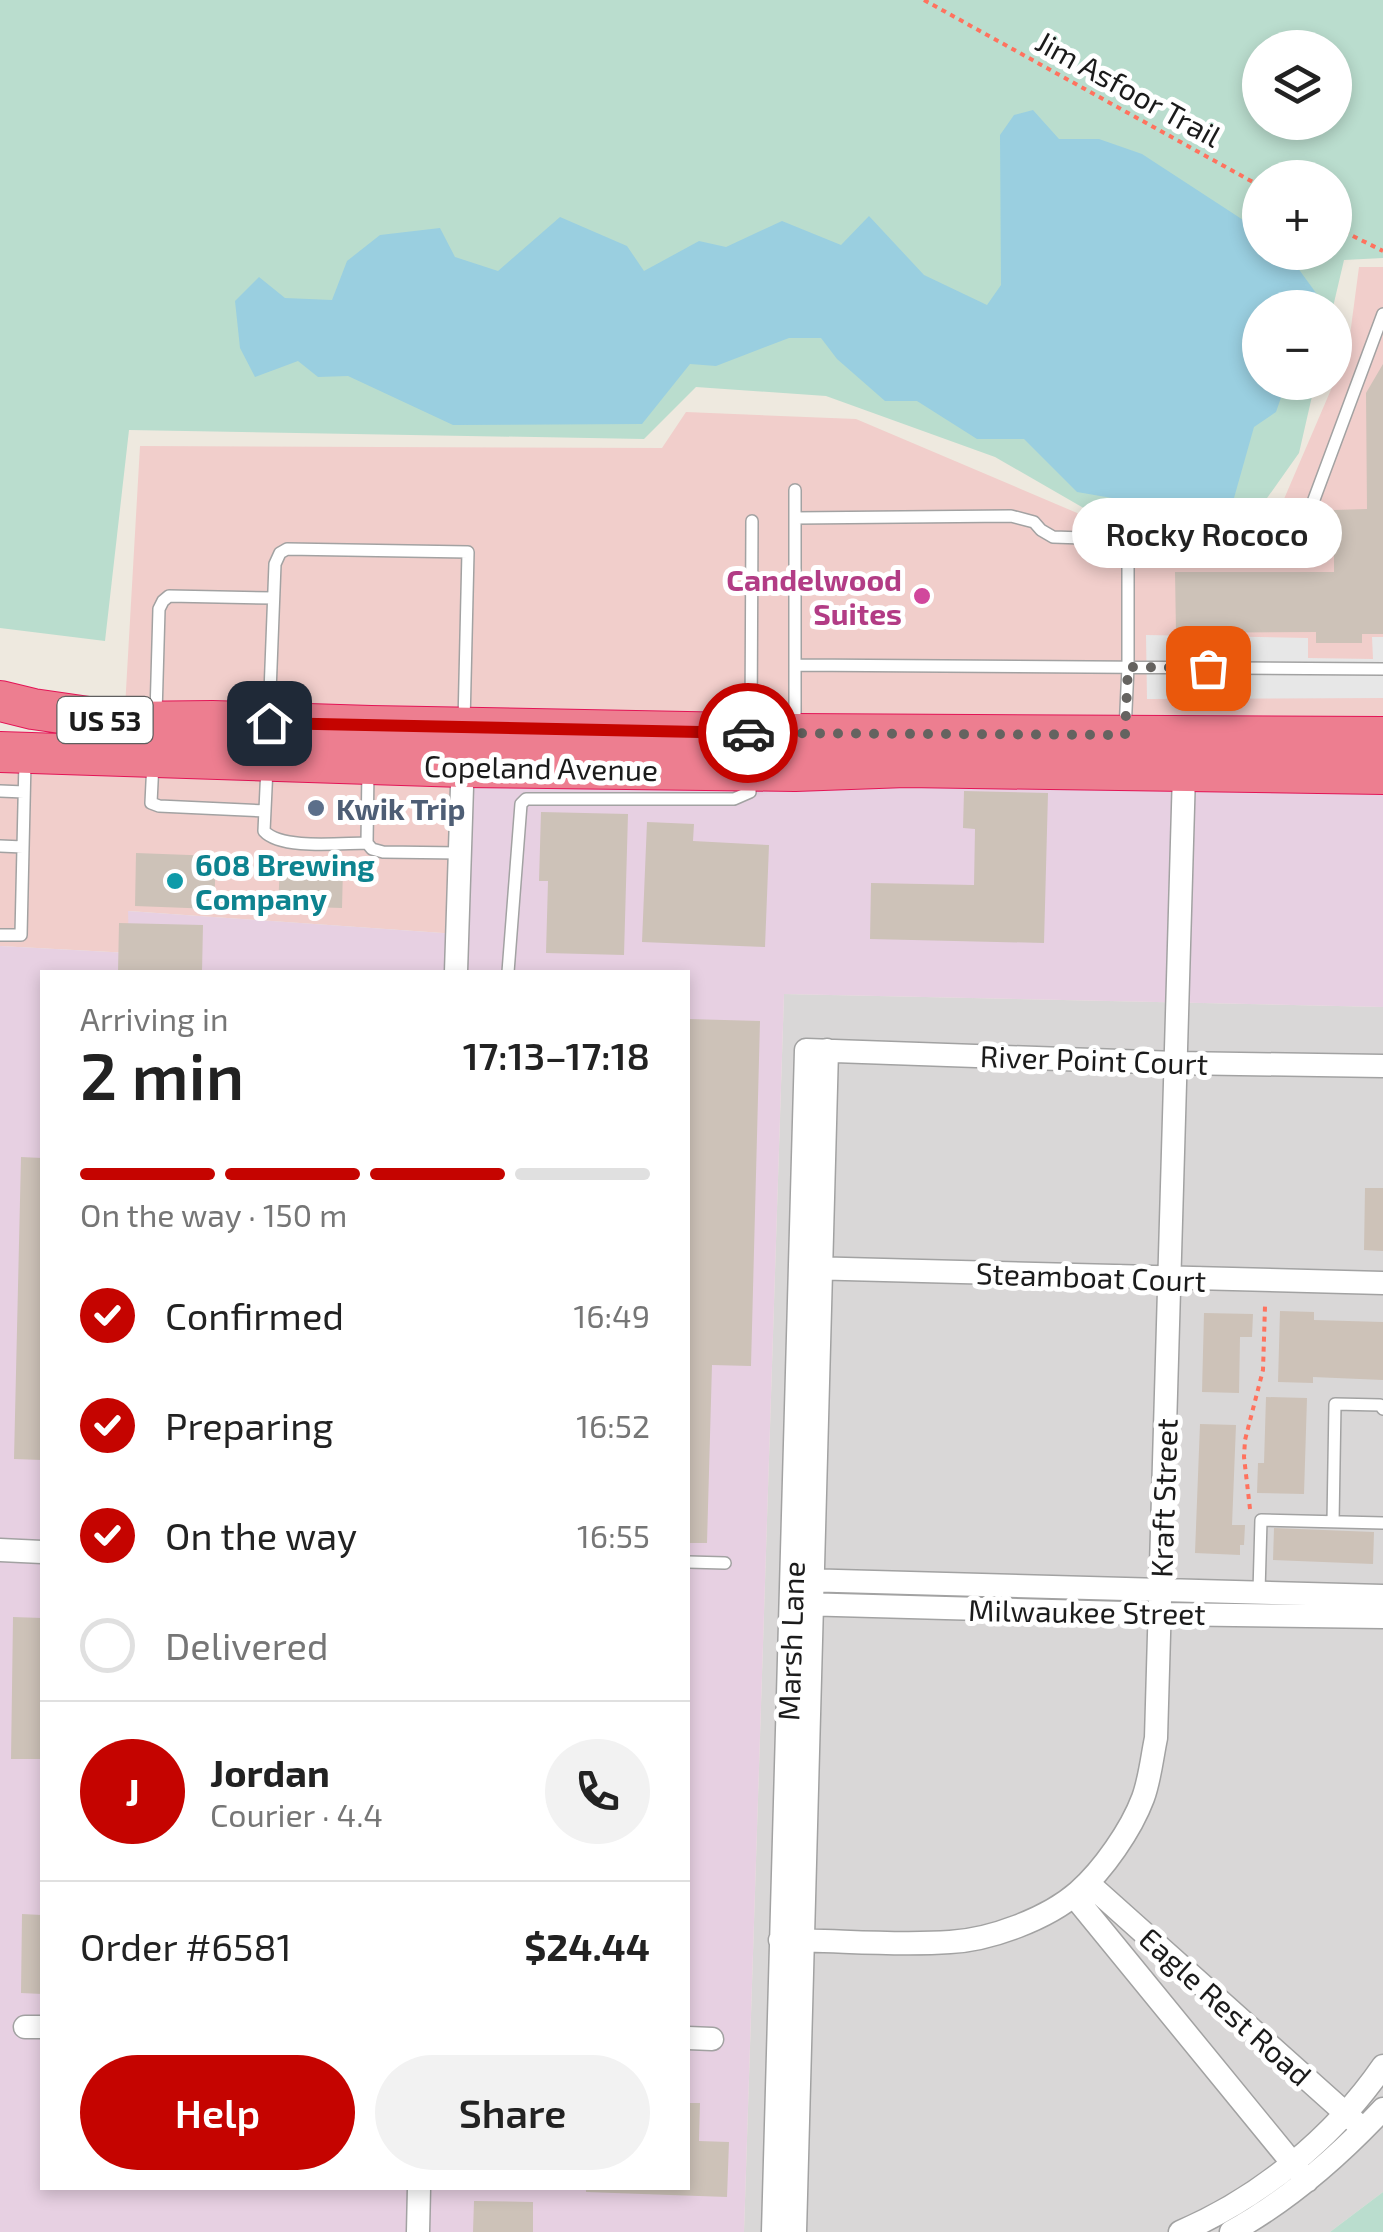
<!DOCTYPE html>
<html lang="en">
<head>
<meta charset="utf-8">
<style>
  :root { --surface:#fff; --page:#f2f2f2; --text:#222; --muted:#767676; --line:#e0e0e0; --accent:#c50400 }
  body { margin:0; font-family:"Exo 2",sans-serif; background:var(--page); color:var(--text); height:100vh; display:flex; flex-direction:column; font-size:38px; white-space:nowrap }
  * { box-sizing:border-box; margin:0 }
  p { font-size:32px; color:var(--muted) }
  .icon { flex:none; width:55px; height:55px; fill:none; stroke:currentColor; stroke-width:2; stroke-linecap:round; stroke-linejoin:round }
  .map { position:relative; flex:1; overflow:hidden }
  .panel { position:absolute; left:40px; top:970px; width:650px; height:1220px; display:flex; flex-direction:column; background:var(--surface); border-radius:0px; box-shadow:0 5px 15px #0003 }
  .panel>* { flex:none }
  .tools { position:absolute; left:1242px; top:30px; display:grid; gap:20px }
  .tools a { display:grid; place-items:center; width:110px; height:110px; border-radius:50%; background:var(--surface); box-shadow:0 5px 15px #0003; font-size:50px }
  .pin { position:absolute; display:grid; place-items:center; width:85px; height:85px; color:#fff; margin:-42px; border-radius:20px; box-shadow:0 5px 15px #0006 }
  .courier { position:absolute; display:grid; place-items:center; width:100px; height:100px; margin:-50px; border:8px solid #c50400; border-radius:50%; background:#fff; color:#222; box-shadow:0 2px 12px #0007 }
  .bubble { position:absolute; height:70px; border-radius:35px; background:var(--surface); box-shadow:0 5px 15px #0003; font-size:32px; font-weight:600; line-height:70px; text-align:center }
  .head em { font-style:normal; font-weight:600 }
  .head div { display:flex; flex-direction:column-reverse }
  .head { display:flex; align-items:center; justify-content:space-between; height:170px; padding:0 40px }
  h1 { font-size:65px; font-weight:600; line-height:75px }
  .bar { display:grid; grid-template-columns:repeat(4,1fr); gap:15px 10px; align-content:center; height:120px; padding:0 40px }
  .bar i { height:12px; border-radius:8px; background:var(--line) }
  .bar .on { background:var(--accent) }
  .bar p { grid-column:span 4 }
  .line { display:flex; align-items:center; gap:25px; padding:0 40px; border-top:2px solid var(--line) }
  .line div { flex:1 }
  .round { display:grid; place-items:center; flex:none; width:105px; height:105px; border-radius:52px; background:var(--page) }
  ol { padding:0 40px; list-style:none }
  li { display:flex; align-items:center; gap:30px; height:110px }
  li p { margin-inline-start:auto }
  li .icon { padding:10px; border-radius:50%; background:var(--accent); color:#fff; stroke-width:4 }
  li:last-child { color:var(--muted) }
  li i { width:55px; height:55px; border:5px solid var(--line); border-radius:50% }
  .action { display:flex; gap:20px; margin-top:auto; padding:20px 40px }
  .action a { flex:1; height:115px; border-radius:60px; background:var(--accent); color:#fff; font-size:40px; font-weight:600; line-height:115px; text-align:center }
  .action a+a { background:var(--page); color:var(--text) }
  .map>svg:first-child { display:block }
</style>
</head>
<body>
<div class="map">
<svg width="1383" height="2232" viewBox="0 0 1383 2232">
  <rect width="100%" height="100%" fill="#eee9df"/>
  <!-- residential -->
  <path fill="#d9d7d7" d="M784 994 1383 1007V2192L1330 2232H744Z"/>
  <!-- commercial -->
  <path fill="#f1cecb" d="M1359 267H1383V748L457 934 129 911 130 953 0 946V752L122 760 140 446 662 448 686 412 856 419 1103 524 1275 520 1348 350Z"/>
  <!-- industrial -->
  <path fill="#e7d0e2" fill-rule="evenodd" d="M464 728 1383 748V1007L784 994 744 2232H0V946L129 953 128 911 457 934ZM42 972H688V2188H42Z"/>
  <!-- wetland -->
  <path fill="#baddce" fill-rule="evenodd" d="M0 0H1383V258L1344 260 1333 307 1260 308V382L1315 383 1299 453 1260 508 1094 514 995 457 826 396 696 387 644 439 129 430 105 641 0 628ZM1260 48H1335V122H1260ZM1260 178H1335V252H1260Z
    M1383 2192V2232H1330Z"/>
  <!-- parking -->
  <path fill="#e7e7e7" d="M1146 635 1308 638V658L1373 659 1372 637H1383V698L1147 699Z"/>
  <!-- water -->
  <path fill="#9acfe0" d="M1033 110 1059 139H1099L1142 154 1260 231V252L1287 253 1324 304 1330 307 1260 308V382L1286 383 1276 412 1254 427 1234 498 1199 513 1077 492 1024 439H977L917 401H885L837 359 821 338H789L716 366 690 364 642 424 453 425 348 376 318 377 298 361 255 377 240 348 235 301 259 277 285 298 332 300 347 261 380 235 440 228 455 257 498 271 560 217 627 246 644 271 699 241 726 247 782 221 841 245 869 216 924 275 987 305 1001 285 1000 135 1014 115Z"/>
  <!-- building -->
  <path fill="#cdc2b8" d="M1383 364V634H1362V643H1316V632L1176 633 1175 572H1334V510L1367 509 1366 393Z
    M964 791 1048 793 1044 943 870 939 871 883 974 885 975 829 963 828Z
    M541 812 628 814 624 955 546 953 548 881H539Z
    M647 822 694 824 693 841 769 845 765 947 642 942Z
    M136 853 216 856 214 909 135 906Z
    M280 866 343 868 342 908 278 906Z
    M119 923 203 925 202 972H118Z
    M688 1019 760 1021 751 1366 712 1365 707 1543H688Z
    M21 1157 42 1158V1460L14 1459Z
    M1365 1188H1383V1251L1364 1250Z
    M1280 1311 1314 1312V1320L1383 1322V1380L1313 1377V1383L1278 1382Z
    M1204 1313 1253 1314 1252 1337H1240L1239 1393 1202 1392Z
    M1266 1397 1307 1398 1304 1494 1257 1493 1258 1463H1264Z
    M1200 1424 1236 1425 1232 1525H1245L1244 1545H1240V1555L1195 1553Z
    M1274 1528 1374 1532 1373 1564 1273 1560Z
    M13 1617 42 1618V1759H11Z
    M22 1914 42 1915V1994L21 1993Z
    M688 2103H700L699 2141 729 2142 727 2197 586 2192V2188H688Z
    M474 2201 533 2202V2232H473Z"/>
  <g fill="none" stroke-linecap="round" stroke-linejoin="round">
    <!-- lane casing -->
    <g stroke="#a2a2a2" stroke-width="14">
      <path id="lane" d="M795 490V726
        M795 518 1011 516 1034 522 1041 530 1053 537 1113 539 1128 546H1279L1296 534 1306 521 1383 314
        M795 665 1383 669
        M156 714 159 609 163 601 169 596 273 598
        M269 718 275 564 280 553 287 549 468 552 464 723
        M751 727 752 521
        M1125 731 1128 667V546
        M153 762 151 803 159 806 265 811
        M267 767 264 831C281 850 341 843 367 843
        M368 769 367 843 372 849 383 852 460 853
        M0 791 24 792
        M0 846 23 847
        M0 935H21L25 761
        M508 972 521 804 526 799H734L750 792V775
        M1333 1522 1335 1404 1380 1405 1383 1409
        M688 1562 725 1563
        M1259 1592 1261 1520 1383 1523"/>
    </g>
    <!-- street casing -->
    <g stroke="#a2a2a2" stroke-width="25">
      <path id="street" d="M456 972 463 756
        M807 1268 1383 1283
        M0 1550 42 1552
        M802 1580 1383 1596
        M800 1604 1160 1614 1383 1617
        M1088 1883 1363 2129
        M1074 1896 1307 2181
        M780 1940C837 1940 893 1946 950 1942 990 1940 1047 1919 1078 1892 1103 1870 1131 1830 1143 1798 1150 1779 1152 1757 1156 1738L1184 773
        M25 2027H42
        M688 2038 712 2039
        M418 2232 419 2188
        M773 2232 806 1050 1176 1063 1383 1066
        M795 2232 827 1050
        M1180 2232C1260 2198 1334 2137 1383 2066
        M1231 2232C1289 2200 1338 2157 1383 2109"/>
    </g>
    <!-- highway casing -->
    <g stroke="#e31456" stroke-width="42">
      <path id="highway" d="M0 701 33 709 123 722 212 721 371 726 795 734 1383 737
        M0 752 463 767 795 771 906 767 1383 774"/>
    </g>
    <!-- path -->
    <path stroke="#ff725e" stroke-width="4" stroke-dasharray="5 5" stroke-linecap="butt" d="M924 0 1260 186
      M1335 227 1383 251
      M1250 1509 1244 1457 1245 1440 1263 1370 1265 1306"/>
    <!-- lane -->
    <use href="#lane" stroke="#fff" stroke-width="11"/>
    <!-- street -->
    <use href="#street" stroke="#fff" stroke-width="22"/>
    <!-- highway -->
    <use href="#highway" stroke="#ed7e90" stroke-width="40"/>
  </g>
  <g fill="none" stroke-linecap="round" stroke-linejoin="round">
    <!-- done -->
    <path stroke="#656360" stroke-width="10" stroke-dasharray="0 18" d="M748 733 1125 735 1128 667 1208 668"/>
    <!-- route -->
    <path stroke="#c50400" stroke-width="12" d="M269 723 748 733"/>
  </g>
  <!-- markers -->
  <circle fill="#d1479c" stroke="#fff" stroke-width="4" cx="922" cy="596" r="10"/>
  <circle fill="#5c6f8a" stroke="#fff" stroke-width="4" cx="316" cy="808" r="10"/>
  <circle fill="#0f9aa8" stroke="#fff" stroke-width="4" cx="175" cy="881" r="10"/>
  <g text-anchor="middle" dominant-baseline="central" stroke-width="10" stroke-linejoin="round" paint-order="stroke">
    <!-- shield labels -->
    <rect fill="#fff" stroke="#5f5f5f" stroke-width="2.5" x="57.5" y="697" width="95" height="46" rx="8"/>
    <g font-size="28" font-weight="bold" fill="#1b1b1b">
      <text x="105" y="720">US 53</text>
    </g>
    <!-- street labels -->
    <g font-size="30" fill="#1b1b1b" stroke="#fff">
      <text transform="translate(1129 88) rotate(29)">Jim Asfoor Trail</text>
      <text transform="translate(541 767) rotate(1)">Copeland Avenue</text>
      <text transform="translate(1094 1059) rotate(2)">River Point Court</text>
      <text transform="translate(1091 1276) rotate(2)">Steamboat Court</text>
      <text transform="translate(1163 1498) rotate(-88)">Kraft Street</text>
      <text transform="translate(1087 1611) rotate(1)">Milwaukee Street</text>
      <text transform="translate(790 1641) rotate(-88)">Marsh Lane</text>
      <text transform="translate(1226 2006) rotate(42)">Eagle Rest Road</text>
    </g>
    <!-- hotel labels -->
    <g font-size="30" font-weight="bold" fill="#b23c85" stroke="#fff" text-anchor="end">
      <text x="902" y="579">Candelwood<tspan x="902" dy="34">Suites</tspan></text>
    </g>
    <!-- service labels -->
    <g font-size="30" font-weight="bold" fill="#4e5e75" stroke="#fff" text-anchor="start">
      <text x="336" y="808">Kwik Trip</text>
    </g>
    <!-- culture labels -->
    <g font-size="30" font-weight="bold" fill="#0d838f" stroke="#fff" text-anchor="start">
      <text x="195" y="864">608 Brewing<tspan x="195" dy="34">Company</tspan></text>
    </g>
  </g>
</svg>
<div class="tools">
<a><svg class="icon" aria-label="layers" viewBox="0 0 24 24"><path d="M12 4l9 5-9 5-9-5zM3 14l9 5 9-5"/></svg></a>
<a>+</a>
<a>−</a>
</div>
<div class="pin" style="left:1208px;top:668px;background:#ea580c"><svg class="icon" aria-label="bag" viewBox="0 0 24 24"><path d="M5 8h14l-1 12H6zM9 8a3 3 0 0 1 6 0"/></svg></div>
<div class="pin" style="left:269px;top:723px;background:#1f2937"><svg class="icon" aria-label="home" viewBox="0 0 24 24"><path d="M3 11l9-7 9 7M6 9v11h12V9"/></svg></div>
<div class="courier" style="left:748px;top:733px"><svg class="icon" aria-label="car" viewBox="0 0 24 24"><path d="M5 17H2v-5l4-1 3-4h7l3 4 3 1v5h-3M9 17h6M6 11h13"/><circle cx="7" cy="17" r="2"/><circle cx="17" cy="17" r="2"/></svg></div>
<div class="bubble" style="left:1072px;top:498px;width:270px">Rocky Rococo</div>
<section class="panel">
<div class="head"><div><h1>2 min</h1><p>Arriving in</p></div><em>17:13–17:18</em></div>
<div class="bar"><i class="on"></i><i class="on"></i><i class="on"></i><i></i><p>On the way · 150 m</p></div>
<ol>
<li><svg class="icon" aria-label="check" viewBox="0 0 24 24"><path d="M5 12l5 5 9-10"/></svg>Confirmed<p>16:49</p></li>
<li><svg class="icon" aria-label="check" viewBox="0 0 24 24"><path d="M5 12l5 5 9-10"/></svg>Preparing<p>16:52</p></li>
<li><svg class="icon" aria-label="check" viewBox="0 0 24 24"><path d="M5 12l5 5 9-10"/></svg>On the way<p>16:55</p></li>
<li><i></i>Delivered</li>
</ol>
<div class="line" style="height:180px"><b class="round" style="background:var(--accent);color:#fff">J</b><div><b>Jordan</b><p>Courier · 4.4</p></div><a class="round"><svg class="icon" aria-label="phone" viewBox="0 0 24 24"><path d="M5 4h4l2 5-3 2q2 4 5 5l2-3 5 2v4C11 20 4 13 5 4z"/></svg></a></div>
<div class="line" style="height:130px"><div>Order #6581</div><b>$24.44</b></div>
<div class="action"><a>Help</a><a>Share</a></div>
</section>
</div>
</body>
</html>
